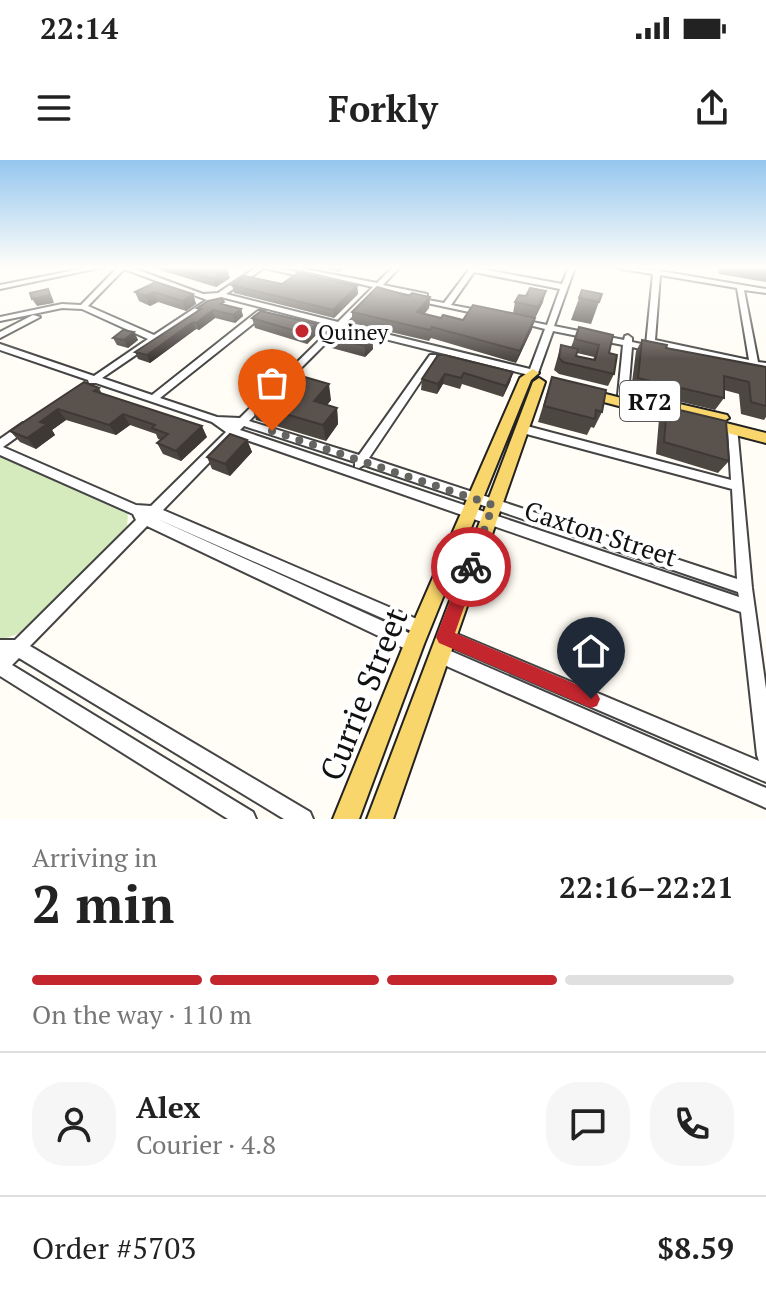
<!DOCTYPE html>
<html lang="en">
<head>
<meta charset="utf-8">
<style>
  :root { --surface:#fff; --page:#f6f6f6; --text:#222; --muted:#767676; --line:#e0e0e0; --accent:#c4262e }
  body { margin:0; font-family:"PT Serif",serif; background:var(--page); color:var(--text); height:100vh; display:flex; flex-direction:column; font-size:30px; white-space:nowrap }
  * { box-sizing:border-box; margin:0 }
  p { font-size:26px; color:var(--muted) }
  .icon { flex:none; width:44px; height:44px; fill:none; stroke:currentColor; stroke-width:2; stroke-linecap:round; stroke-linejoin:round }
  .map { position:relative; height:659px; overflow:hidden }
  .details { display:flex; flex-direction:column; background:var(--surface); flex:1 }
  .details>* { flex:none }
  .pin { position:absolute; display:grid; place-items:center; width:68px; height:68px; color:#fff; margin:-82px -34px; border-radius:50% 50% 50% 0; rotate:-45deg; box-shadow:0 0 8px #0007 }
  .pin .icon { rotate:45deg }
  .courier { position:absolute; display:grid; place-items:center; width:80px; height:80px; margin:-40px; border:6px solid #c4262e; border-radius:50%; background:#fff; color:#222; box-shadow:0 2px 10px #0007 }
  .summary em { font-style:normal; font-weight:700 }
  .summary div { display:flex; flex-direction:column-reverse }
  .summary { display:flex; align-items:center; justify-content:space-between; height:136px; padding:0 32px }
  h1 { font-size:52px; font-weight:700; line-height:60px }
  .bar { display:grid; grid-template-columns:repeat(4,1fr); gap:12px 8px; align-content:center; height:96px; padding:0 32px }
  .bar i { height:10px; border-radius:6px; background:var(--line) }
  .bar .current { background:var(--accent) }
  .bar p { grid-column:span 4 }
  .line { display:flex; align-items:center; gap:20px; padding:0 32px; border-top:2px solid var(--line) }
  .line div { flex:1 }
  .round { display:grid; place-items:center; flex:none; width:84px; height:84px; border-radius:32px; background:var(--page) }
  .status { display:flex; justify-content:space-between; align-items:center; height:56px; padding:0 40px; background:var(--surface); direction:ltr }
  .status svg { height:22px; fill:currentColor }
  header { display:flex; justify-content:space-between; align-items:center; height:104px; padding:0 32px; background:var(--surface); font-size:36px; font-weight:700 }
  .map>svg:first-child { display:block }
</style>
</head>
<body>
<div class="status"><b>22:14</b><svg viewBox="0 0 49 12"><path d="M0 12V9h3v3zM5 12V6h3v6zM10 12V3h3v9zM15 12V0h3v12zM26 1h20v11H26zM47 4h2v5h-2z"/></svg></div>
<header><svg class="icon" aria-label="menu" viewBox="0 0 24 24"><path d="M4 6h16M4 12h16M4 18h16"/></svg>Forkly<svg class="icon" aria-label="share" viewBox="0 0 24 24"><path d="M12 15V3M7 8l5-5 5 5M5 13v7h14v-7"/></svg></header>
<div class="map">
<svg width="766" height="659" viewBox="0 0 766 659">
  <rect width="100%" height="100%" fill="#fffdf5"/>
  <!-- green -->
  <path fill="#d5ebbd" d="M0 295 128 351 127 369 18 474 0 480Z"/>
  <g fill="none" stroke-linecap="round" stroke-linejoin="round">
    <!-- minor casing -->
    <g stroke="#444" stroke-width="4">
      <path id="minor" d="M91 107H103L0 129V125Z
        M118 107H130L203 134 218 133 257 107H274L315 116V118L313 119 264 108 226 134 338 162 373 127 304 111V109L377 123 393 107H400L383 125 427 134V138L380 128 345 164 530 209 545 169 514 161 518 159 547 165 560 129 474 112 451 145 488 152V156L413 140 417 138 444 143 471 107 562 124 569 107H575L554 166 624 180 625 176 628 175 632 178V182L646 185 653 114 621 109 618 107 653 110 654 107H660V111L766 129V133L744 130 758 202 766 203V209L759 207 758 212H752L750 205 655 185 657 189 653 192 632 187 628 235 623 238 618 235 623 185 553 171 538 213 533 216 341 168 284 225 281 226 276 223 278 221 334 166 221 137 102 218 152 235 258 151H264V155L160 238 217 257 240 258 259 239H267V243L249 261 359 295 430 195H436L437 197 369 298 737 419 732 329 519 272 518 269 523 265 731 320 728 270 733 266 737 267 752 428 766 529V622L440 482 437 477 440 472 445 469 759 601 757 595 741 452 235 276 163 350 426 463 429 468 426 473 421 475 416 473 155 358 420 478 422 484 420 490 414 492 408 490 147 366 30 486 310 652 313 659H284L19 498 12 505 253 652 256 659H228L0 516V480H15L136 360 133 354 0 295V279L23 263H31L32 265 31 267 3 287 136 345 151 346 226 272 212 262 96 223H89L88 220 0 190V184L94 216 148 179 82 149 62 148 0 161V157L62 144 81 145ZM124 109 207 140 154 175 88 146ZM660 115 737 128 749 200 655 180ZM244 266 355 302V307L359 308 364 305 738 432 739 437 240 270Z
        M33 155 40 157 0 178V172Z
        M439 486 766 628V648L433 500 431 494 433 488Z"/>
    </g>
    <!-- major casing -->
    <g stroke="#222" stroke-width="4">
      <path id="major" d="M533 209 539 213 531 220 424 484 359 659H333L407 477 520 218Z
        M539 218 545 222 393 659H367L533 222Z
        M586 229 688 255 690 258 683 263 581 236 580 233Z
        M671 242 727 255 729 258 722 262 766 273V283L701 266 699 263 705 259 666 249 664 246Z"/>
    </g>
    <!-- minor -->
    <use href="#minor" fill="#fff" fill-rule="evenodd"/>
    <!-- major -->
    <use href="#major" fill="#f9d66b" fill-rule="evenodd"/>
  </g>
  <!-- wall -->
  <path fill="#4d4742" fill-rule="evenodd" d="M159 107H199L230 118 216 127 160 110Z
    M328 107H345L339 112 328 109Z
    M718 107H766V122L719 114Z
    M282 124 357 126 358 134 334 158 234 133 232 125Z
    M582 130 599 142 591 164 571 160Z
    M135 132 193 134 196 144 186 151 158 142 150 146 139 141Z
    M409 136 430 137 429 148 424 154 441 158 463 160 513 153 515 142H543L535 158 532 169 516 203 431 178 429 181 352 163V152Z
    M225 145 241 149 243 156 235 163 215 158 199 170 196 169 150 203 138 199 135 192 198 151 197 148Z
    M252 158 318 173 307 184 255 168Z
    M579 167 609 193 614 214 608 226 559 214 554 210 561 185 571 187ZM577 193 594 197 593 200 576 196Z
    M134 172 138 180 128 188 117 185 113 178Z
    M326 175 372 178 373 189 365 197 328 187Z
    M642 180 666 188 766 207V257L764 260 741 254 739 234 724 230V238L715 250 631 230 636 191Z
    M438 195 513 212 510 222 503 237 462 224 460 229 443 224 437 234 421 230 422 219Z
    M552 217 602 252 594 268 591 267 587 275 538 262Z
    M99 228 102 234 207 277 181 301 163 294 157 283 161 280 158 279 156 274 130 265 116 275 66 260 52 270 55 275 36 289 20 282 10 271Z
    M331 240 327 245 337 248 338 264 326 281 256 260 251 244Z
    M667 247 729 301 718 313 656 294 659 259Z
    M247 280 252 292 230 316 212 309 207 297Z"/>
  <!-- shaded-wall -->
  <path fill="#3f3936" d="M227 110 230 118 216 127 213 119Z
    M357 126 358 134 334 158 333 150Z
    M48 129 52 137 54 143 37 146 32 139Z
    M546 131 543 142 535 158 538 147Z
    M154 132 158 142 150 146 145 136Z
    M193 134 196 144 186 151 182 141Z
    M430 137 429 148 417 163V152Z
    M241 149 243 156 235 163 233 155Z
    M213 150 215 158 199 170 196 163Z
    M535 158 532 169 516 203 520 191Z
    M193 162 196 169 150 203 147 195Z
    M317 164 318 173 307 184 305 174Z
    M134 172 138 180 128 188 124 180Z
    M372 178 373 189 365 197V186Z
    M513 212 510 222 503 237 506 226Z
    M445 214 443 224 437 234 438 224Z
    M329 224 331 240 317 258 314 241Z
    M337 248 338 264 326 281 323 265Z
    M58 249 66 260 52 270 55 275 36 289 27 278 40 262Z
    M123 254 130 265 116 275 109 265Z
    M202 266 207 277 181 301 176 291Z
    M247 280 252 292 230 316 225 304Z"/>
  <!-- building -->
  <path fill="#5a524d" stroke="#3f3936" stroke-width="2" d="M172 107H217L227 110 213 119Z
    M747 107H766V110Z
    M298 113 357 126 333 150 232 125 245 116 282 124Z
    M156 122 193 134 182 141 154 132 145 136 135 132Z
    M377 127 409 136 412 133 430 137 417 152 441 158 443 155 463 160 473 145 535 158 520 191 432 167 430 170 352 152Z
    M530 128 546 131 538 147 515 142 519 135 526 136Z
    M48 129 50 135 32 139 30 133Z
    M582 130 602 134 599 142 579 138Z
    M221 138 224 142 221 144 241 149 233 155 213 150 196 163 193 162 147 195 135 192 201 149 197 148 208 141Z
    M261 151 317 164 305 174 252 158Z
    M579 167 613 175 609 193 617 195 614 214 563 202 559 198 561 185 578 189 576 196 595 200 599 185 575 179Z
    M334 168 372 178 365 186 326 175Z
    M123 170 134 172 124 180 113 178Z
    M642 180 667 185 666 188 766 207V246L751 242 749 222 724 216V238L638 218Z
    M438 195H444L513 212 506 226 464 213 461 218 445 214 438 224 422 219Z
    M284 211 329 224 314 241 337 248 323 265 251 244Z
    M552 217 606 230 602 252 596 250 595 259 544 246Z
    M84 222 99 228 94 231 202 266 176 291 157 283 168 274 152 268 155 265 123 254 109 265 58 249 40 262 47 264 27 278 10 271Z
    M667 247 726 261 729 301 664 282Z
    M230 274 247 280 225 304 207 297Z"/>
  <!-- sky -->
  <linearGradient id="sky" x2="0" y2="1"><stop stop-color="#95c6ee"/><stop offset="0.54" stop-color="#fffefa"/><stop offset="1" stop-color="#fffefa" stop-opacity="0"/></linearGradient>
  <rect width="766" height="199" fill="url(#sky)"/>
  <!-- route -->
  <path fill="#c4262e" d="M471 400 478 407 455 473 597 533 600 539 597 546 591 548 439 483 436 477 463 407Z"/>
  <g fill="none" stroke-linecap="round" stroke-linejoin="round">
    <!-- done -->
    <path stroke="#646461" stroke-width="8" stroke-dasharray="0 14.4" d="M272 271 493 345 471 407"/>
  </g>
  <!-- markers -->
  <circle fill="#c4262e" stroke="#fff" stroke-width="3" cx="302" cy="171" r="8"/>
  <g text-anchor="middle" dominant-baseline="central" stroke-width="8" stroke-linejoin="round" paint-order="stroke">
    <!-- far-poi labels -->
    <g font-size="22" fill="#111" stroke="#fff" text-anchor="start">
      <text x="318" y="171">Quiney</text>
    </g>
    <!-- shield labels -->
    <rect fill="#fff" stroke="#585858" stroke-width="2" x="620" y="221" width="60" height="40" rx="6"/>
    <g font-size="24" font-weight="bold" fill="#111">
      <text x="650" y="241">R72</text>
    </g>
    <!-- street labels -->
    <g font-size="26" fill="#111" stroke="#fff">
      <text transform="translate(601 373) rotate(18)">Caxton Street</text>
    </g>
    <!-- near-street labels -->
    <g font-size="32" fill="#111" stroke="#fff">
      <text transform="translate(363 534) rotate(-68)">Currie Street</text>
    </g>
  </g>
</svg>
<div class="pin" style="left:272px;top:271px;background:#ea580c"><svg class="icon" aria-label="bag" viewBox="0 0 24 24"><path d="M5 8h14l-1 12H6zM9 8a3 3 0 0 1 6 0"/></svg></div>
<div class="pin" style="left:591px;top:539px;background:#1f2937"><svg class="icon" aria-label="home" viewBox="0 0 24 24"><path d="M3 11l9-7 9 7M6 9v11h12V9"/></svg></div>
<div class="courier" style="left:471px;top:407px"><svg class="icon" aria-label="bike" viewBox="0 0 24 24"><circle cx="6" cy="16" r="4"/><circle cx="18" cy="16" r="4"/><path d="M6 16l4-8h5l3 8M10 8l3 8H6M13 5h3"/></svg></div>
</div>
<section class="details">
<div class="summary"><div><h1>2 min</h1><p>Arriving in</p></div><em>22:16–22:21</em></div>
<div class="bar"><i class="current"></i><i class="current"></i><i class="current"></i><i></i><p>On the way · 110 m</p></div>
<div class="line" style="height:144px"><a class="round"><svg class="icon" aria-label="person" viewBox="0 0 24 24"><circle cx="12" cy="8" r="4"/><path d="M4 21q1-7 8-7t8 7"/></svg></a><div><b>Alex</b><p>Courier · 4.8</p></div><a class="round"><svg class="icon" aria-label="chat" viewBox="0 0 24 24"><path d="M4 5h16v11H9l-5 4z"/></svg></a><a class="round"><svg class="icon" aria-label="phone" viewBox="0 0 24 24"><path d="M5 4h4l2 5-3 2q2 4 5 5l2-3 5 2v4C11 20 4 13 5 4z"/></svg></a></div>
<div class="line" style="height:104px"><div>Order #5703</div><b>$8.59</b></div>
</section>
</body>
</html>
